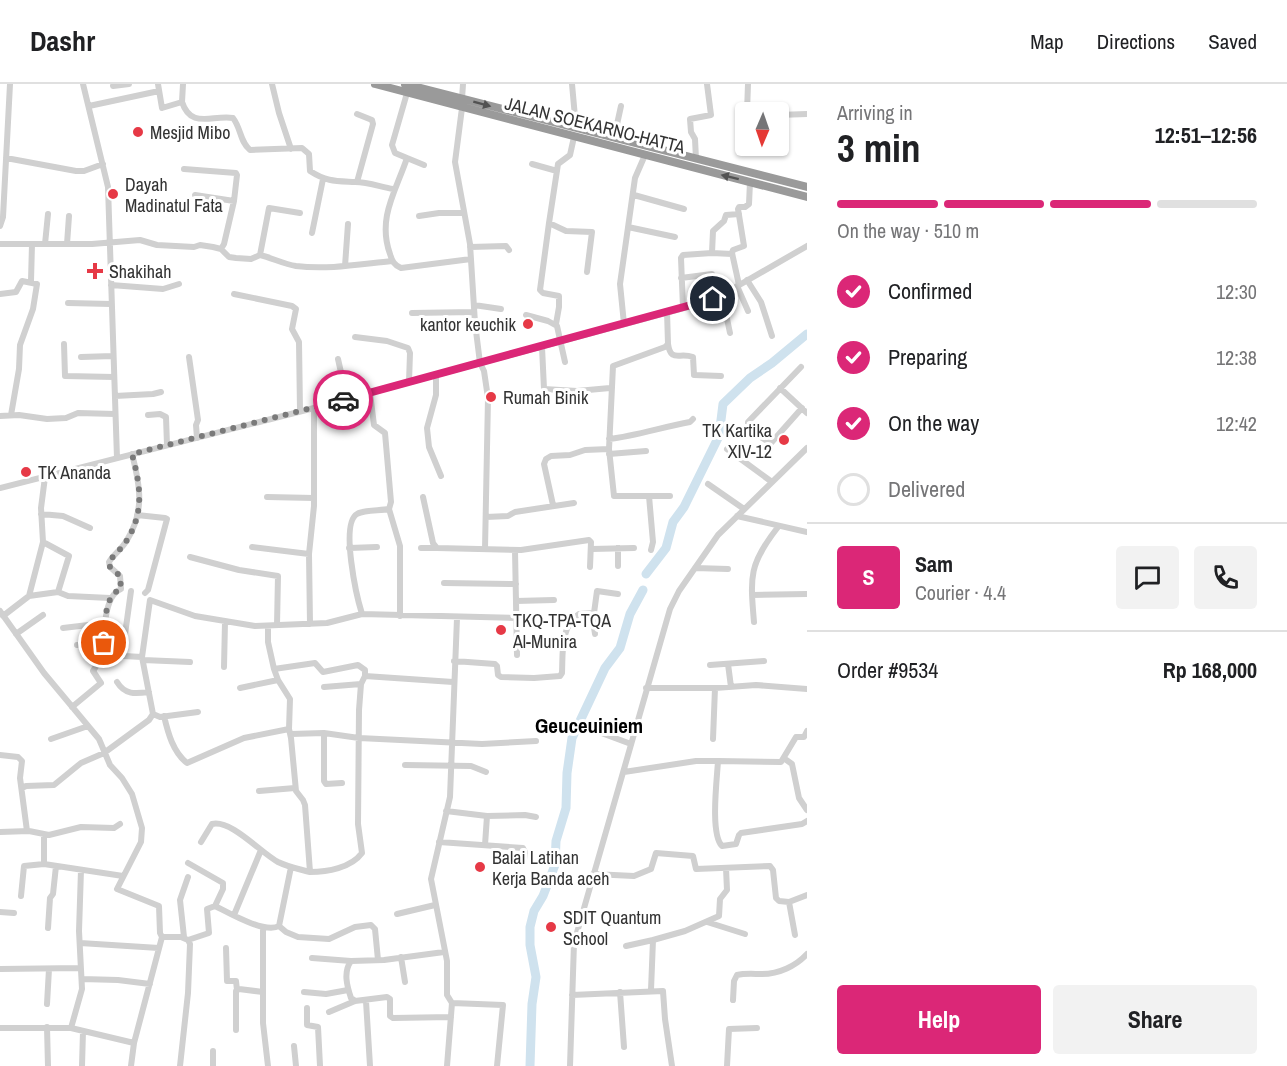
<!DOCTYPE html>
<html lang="en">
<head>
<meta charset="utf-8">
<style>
  :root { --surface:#fff; --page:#f2f2f2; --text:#202124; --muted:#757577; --line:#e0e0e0; --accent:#db2777 }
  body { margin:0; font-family:"Archivo Narrow",sans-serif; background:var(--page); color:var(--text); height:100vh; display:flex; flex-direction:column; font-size:22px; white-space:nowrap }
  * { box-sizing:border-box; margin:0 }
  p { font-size:20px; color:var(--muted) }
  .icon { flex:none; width:33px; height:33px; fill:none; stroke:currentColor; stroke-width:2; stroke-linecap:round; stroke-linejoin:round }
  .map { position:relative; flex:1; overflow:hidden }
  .sheet { display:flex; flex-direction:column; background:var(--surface); width:480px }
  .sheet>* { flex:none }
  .needle { width:39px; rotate:182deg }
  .tools { position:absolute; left:735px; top:18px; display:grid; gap:12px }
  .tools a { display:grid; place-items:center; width:54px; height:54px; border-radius:6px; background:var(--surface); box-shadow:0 2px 4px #0004; font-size:30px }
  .pin { position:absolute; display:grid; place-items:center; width:51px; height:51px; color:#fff; margin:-26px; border:3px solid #fff; border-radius:50%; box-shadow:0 2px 6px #0007 }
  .courier { position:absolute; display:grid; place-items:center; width:60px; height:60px; margin:-30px; border:4px solid #db2777; border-radius:50%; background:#fff; color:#222; box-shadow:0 2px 8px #0007 }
  .summary em { font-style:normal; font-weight:700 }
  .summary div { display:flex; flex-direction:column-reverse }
  .summary { display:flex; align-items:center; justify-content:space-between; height:102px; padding:0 30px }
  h1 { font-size:39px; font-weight:700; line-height:45px }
  .bar { display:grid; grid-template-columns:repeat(4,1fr); gap:9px 6px; align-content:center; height:72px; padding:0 30px }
  .bar i { height:8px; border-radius:4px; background:var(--line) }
  .bar .on { background:var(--accent) }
  .bar p { grid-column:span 4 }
  .line { display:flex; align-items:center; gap:15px; padding:0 30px; border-top:2px solid var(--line) }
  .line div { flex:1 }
  .round { display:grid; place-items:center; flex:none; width:63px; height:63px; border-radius:6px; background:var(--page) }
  ol { padding:0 30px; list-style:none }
  li { display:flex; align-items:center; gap:18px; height:66px }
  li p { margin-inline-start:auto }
  li .icon { padding:6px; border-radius:50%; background:var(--accent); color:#fff; stroke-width:4 }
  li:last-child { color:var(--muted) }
  li i { width:33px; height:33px; border:3px solid var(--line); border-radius:50% }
  .cta { display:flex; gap:12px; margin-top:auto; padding:12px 30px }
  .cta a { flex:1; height:69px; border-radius:6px; background:var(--accent); color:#fff; font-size:24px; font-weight:700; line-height:69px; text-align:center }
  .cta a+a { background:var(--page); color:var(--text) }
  header { display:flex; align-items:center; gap:36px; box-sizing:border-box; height:84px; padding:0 30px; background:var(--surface); border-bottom:2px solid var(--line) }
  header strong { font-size:28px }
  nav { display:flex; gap:33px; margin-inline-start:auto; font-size:21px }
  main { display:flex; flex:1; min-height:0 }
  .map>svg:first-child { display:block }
</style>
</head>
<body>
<header>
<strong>Dashr</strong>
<nav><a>Map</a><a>Directions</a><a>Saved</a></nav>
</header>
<main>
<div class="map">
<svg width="807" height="982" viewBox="0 0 807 982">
  <rect width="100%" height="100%" fill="#fff"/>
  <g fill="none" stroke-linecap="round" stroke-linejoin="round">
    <!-- river -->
    <path stroke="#cfe2ee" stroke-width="9" d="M646 490 666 464 673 438 684 423 719 352 723 320 750 294 772 279 807 250
      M530 982 532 920 536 893 530 861V843L534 827 543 812 555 781 556 757 566 724 567 689 572 654 605 584 620 564 630 530 643 506"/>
    <!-- minor -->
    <path stroke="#d0d0d0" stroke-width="6" d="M83 0 108 103 117 374
      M158 0 162 24 182 18 183 0
      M272 0 279 29 291 65
      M572 0 575 33 579 45
      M113 2 129 0
      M407 9 392 61 395 69 407 74C396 107 377 134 390 170 392 177 394 181 401 184L471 175
      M462 15 463 0
      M182 18C191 45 211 31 233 34 241 44 240 58 250 66L302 64 309 70 310 87C327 98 336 97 355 98 368 98 381 103 393 105
      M89 22 159 7
      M462 24 455 78 470 160 475 239 480 279 484 287 488 314 485 465
      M747 28 748 0
      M357 30 372 36 373 40 357 98
      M778 31 807 30
      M574 53 570 71 558 80 549 139 566 147 592 148 587 188
      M614 54 621 22
      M6 74 76 87H84L103 80
      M407 74 424 81
      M696 75 695 55 691 48 690 35 711 31 707 0
      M532 80 557 87
      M184 85 236 89 237 91 234 117 224 160 221 165
      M195 111 234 117
      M634 111 684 125
      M419 132 439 129H464
      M549 139 540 206 543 209 559 212V223L556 240
      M0 142 3 133 10 0
      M628 143 675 153
      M312 149 323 95
      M0 160H92L140 156 157 161 194 163 200 161 213 163 221 165 229 173 236 174 251 175 260 171C272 174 284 180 296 182 328 186 361 180 392 177
      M45 160 48 130
      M67 160 69 132
      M470 163 506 162 509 166
      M712 169 732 170
      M260 171 269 124 300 129
      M345 182 348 140
      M681 194 712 190
      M747 196 761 218 772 252
      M31 197 32 160
      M111 201 163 205 179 200
      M739 201 732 169 733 166 744 162 738 125 739 123H745L749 120 750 98
      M737 202 748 227
      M0 210 16 208 22 197 37 200 33 225 20 261 19 285 11 331
      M234 210 292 222 296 225 292 245 299 258 300 327
      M722 211 730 249
      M68 219 111 220
      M474 221 501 225
      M683 224 681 174 683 171 712 169 713 147 724 137 726 131 739 130
      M667 227 668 260 665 263 613 282 609 365 614 412H670
      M412 229 474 228
      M526 231 548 237 557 242 565 278
      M624 240 620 200 635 94 645 71
      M355 253 387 257 408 264 410 269 409 298
      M64 260 65 292 114 293
      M668 260C671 279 679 268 693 273L694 291 721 292
      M542 263 544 305 577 307 610 304
      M81 273 113 272
      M189 273 198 336 196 341 197 354
      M338 275 347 315
      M801 283 748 338V342L762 354 771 359 802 324
      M436 291V311L427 344 429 363 441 392
      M780 304 807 329
      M115 312 153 310 161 308
      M148 331 160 330 166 333 167 361
      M0 332 19 331 47 335 66 334 78 329 115 330
      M609 355C636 352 662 343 690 338L693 335
      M727 365 772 398
      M132 370C140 401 145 427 127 456 122 465 114 470 109 478L110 483 120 492 121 505C103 512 104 552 104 569L105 571 142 573
      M609 370 646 367
      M708 400 744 425
      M0 404 314 324 706 218 722 211 807 162
      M649 412 653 458 651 466
      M267 413 314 414
      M423 413 433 459 437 464 521 466 589 456 591 458 590 483
      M553 421 544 380 546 375 551 372 570 371 585 366 609 365
      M389 425 400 462V532
      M41 430 63 432 90 444
      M137 431 165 434 167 435 148 506 145 509
      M737 432 807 448
      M486 433 508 432 515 428 574 419
      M252 463 309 470
      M349 464 377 463
      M421 464H437
      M618 464V482
      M592 465 634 464
      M515 466 517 571
      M190 473 239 486 278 492 277 541
      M695 484 728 485
      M444 499 516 500
      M58 508 68 512 110 514
      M752 511 807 510
      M29 512 43 458 41 424 45 393
      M516 517 554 516
      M0 527 44 589 99 655 110 681 122 694 132 710 142 744 141 758 117 805 159 822 160 849 162 853
      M362 530C357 514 340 440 357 430 365 425 380 427 389 425L391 418 385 349 374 341 370 309
      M592 530 595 550
      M3 532 29 512 58 508 69 472 43 458
      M754 538C750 492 749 480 778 443
      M310 540 309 470 314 422V324
      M63 544 105 539
      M16 550 43 531
      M77 561 104 559
      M122 572 131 507
      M143 576 190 578
      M454 577 495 580 497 582 498 591 501 593 534 594 560 592 562 589C563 568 560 543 579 530L594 529 597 507 618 510
      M728 580 731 603
      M710 581 764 577
      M224 583 225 538
      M274 585 315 579 323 588 358 581 365 586V592
      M117 598C125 611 135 610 149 608
      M324 603 361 600
      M240 604 278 596
      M646 604H715L756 601 807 605
      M72 623 101 599 93 587 104 570
      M198 628 160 633 153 630 142 573 150 516 195 532 255 542 327 539 362 530 517 534
      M164 632C168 649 173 668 187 679L244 654 289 645
      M596 647 631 660
      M324 649V697L326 700 342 699
      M291 650 324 649 359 654 482 660 536 657
      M51 655 88 642
      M713 655 715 604
      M0 671 18 673 22 677 20 694 27 747
      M785 675 792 680 799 714 807 726
      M718 677 781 678 796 653H804L807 647
      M405 681 471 682 486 688
      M624 688 696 677H718C717 695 710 750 722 762L736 760 739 751 741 749 802 740 807 737
      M22 704 26 702 54 701 81 679 104 669 149 636 153 630
      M259 707 295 704
      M446 727 487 732 525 731 536 733
      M0 748 29 747 49 751 81 743 114 744 120 740
      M44 751V780L123 792
      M201 758 212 740C231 735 261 769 278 778 288 783 299 785 310 788L305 721 303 716 296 707 291 654 289 645 290 615 278 596 274 585 268 558V542
      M439 758 523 764 525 768 524 776
      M485 761 487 732
      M188 779 223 799V805L215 822C229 829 265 850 279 842L291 783
      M310 788C327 788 351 784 362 769L358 740 359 626 361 600 365 592 453 598
      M593 790 634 792 651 785 656 769 693 772 696 785 770 782 773 786 776 814 779 817 789 818 807 811
      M21 812 24 782 44 780
      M789 818 795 851
      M0 828 14 829
      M397 830 435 821
      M234 831 261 766
      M707 838 745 850
      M279 842 286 848 298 853 329 855 355 843 371 841 375 845 378 876
      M48 844 50 814 53 810 56 782
      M263 844V939L268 982
      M184 853 180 816 188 793
      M188 856 209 849 207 825 215 822
      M80 859 159 864
      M626 862 653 856
      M226 864 227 897H236L237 906
      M401 873 405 898
      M312 874 351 877
      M0 885 80 884
      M82 895 118 896 150 900
      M651 906 653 856 685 847 719 832 720 815 727 806 726 784
      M304 908 326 910 348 906
      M620 908 624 963
      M572 911 663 907 665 935 672 982
      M733 916 734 897 737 891C745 889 754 890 762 890 779 890 796 882 807 870
      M355 917 351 914C347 902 343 888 351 877L384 876 444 868
      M366 917 370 982
      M452 919 503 921 497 982
      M47 920 49 885
      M307 924V941L318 943 320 982
      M329 928 355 917 387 913 390 915V932L393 934 451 933
      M47 943 48 982
      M0 944H71L134 959
      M71 944 82 905 79 847 81 786
      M236 946V907L239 905 263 908
      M294 962 296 982
      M213 967V982
      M82 982 83 947
      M131 982 134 959 162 853H181L188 856 190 860 188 909 180 982
      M447 982 452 919 447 911V877L431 795 450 713 457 534
      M570 982 574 859 670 525 679 507 718 451 807 364
      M727 982 729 945 757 944"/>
    <!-- highway -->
    <path stroke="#9a9a9a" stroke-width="8" d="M375 0 807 113
      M405 0 807 103"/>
  </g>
  <!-- one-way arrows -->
  <defs><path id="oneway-solid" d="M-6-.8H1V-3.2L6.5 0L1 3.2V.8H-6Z" transform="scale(1.5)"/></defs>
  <g fill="#525252">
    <use href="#oneway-solid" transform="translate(482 20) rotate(15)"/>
    <use href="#oneway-solid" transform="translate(730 93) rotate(-166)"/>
  </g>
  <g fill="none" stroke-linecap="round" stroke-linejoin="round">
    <!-- done -->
    <path stroke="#7a7a7a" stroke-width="6" stroke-dasharray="0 10.8" d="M104 559C105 543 103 512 121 505L120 492 110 483 109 478C114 470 122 465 127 456 145 427 140 400 132 370L343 316"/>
    <!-- route -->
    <path stroke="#db2777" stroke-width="8" d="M343 316 713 215"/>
  </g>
  <!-- markers -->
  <g fill="#e63946" stroke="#fff" stroke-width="2">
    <circle cx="138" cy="48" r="6"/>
    <circle cx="113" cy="110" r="6"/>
    <path d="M92 178h6v6h6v6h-6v6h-6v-6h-6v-6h6z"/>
    <circle cx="528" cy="240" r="6"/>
    <circle cx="491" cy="313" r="6"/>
    <circle cx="784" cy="356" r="6"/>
    <circle cx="26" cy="388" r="6"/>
    <circle cx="501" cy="546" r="6"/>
    <circle cx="480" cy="783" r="6"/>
    <circle cx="551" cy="843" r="6"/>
  </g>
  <g text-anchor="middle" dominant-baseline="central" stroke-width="6" stroke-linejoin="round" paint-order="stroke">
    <!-- street labels -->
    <g font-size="18" fill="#333" stroke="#fff">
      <text transform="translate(595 41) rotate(14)">JALAN SOEKARNO-HATTA</text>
    </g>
    <!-- poi labels -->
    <g font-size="18" fill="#333" stroke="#fff" text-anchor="start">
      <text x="150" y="48">Mesjid Mibo</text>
      <text x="125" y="100">Dayah<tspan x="125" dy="21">Madinatul Fata</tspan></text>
      <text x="109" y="187">Shakihah</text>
      <text x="516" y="240" text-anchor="end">kantor keuchik</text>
      <text x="503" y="313">Rumah Binik</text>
      <text x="772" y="346" text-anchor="end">TK Kartika<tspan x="772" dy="21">XIV-12</tspan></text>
      <text x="38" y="388">TK Ananda</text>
      <text x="513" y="536">TKQ-TPA-TQA<tspan x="513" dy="21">Al-Munira</tspan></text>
      <text x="492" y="773">Balai Latihan<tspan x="492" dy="21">Kerja Banda aceh</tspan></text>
      <text x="563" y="833">SDIT Quantum<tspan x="563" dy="21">School</tspan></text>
    </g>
    <!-- quarter labels -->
    <g font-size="21" font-weight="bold" fill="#000" stroke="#fff">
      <text x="589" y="641">Geuceuiniem</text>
    </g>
  </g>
</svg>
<div class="tools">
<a><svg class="needle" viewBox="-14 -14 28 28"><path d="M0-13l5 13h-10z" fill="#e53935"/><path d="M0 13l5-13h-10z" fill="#757577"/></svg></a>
</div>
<div class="pin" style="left:104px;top:559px;background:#ea580c"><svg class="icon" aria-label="bag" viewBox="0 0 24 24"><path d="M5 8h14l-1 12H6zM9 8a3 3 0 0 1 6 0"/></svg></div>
<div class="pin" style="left:713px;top:215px;background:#1f2937"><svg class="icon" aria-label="home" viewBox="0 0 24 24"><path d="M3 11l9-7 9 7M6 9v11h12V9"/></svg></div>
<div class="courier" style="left:343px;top:316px"><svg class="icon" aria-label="car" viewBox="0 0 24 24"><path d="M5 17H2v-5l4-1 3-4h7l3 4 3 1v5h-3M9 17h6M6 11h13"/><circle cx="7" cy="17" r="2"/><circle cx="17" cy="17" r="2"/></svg></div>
</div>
<section class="sheet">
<div class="summary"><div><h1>3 min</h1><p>Arriving in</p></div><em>12:51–12:56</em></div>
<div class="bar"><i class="on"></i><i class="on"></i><i class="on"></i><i></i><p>On the way · 510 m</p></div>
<ol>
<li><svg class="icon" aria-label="check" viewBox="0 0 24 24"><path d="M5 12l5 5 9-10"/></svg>Confirmed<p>12:30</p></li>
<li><svg class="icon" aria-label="check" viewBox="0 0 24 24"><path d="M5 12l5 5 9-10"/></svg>Preparing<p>12:38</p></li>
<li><svg class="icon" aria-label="check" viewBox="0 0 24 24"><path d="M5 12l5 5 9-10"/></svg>On the way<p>12:42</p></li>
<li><i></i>Delivered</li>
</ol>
<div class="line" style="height:108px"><b class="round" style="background:var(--accent);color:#fff">S</b><div><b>Sam</b><p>Courier · 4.4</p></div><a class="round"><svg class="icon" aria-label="chat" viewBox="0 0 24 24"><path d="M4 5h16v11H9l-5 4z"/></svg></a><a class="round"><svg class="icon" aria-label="phone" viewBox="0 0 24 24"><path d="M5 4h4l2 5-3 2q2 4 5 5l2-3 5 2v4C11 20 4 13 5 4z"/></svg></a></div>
<div class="line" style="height:78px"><div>Order #9534</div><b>Rp 168,000</b></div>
<div class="cta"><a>Help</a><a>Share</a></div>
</section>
</main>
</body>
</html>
